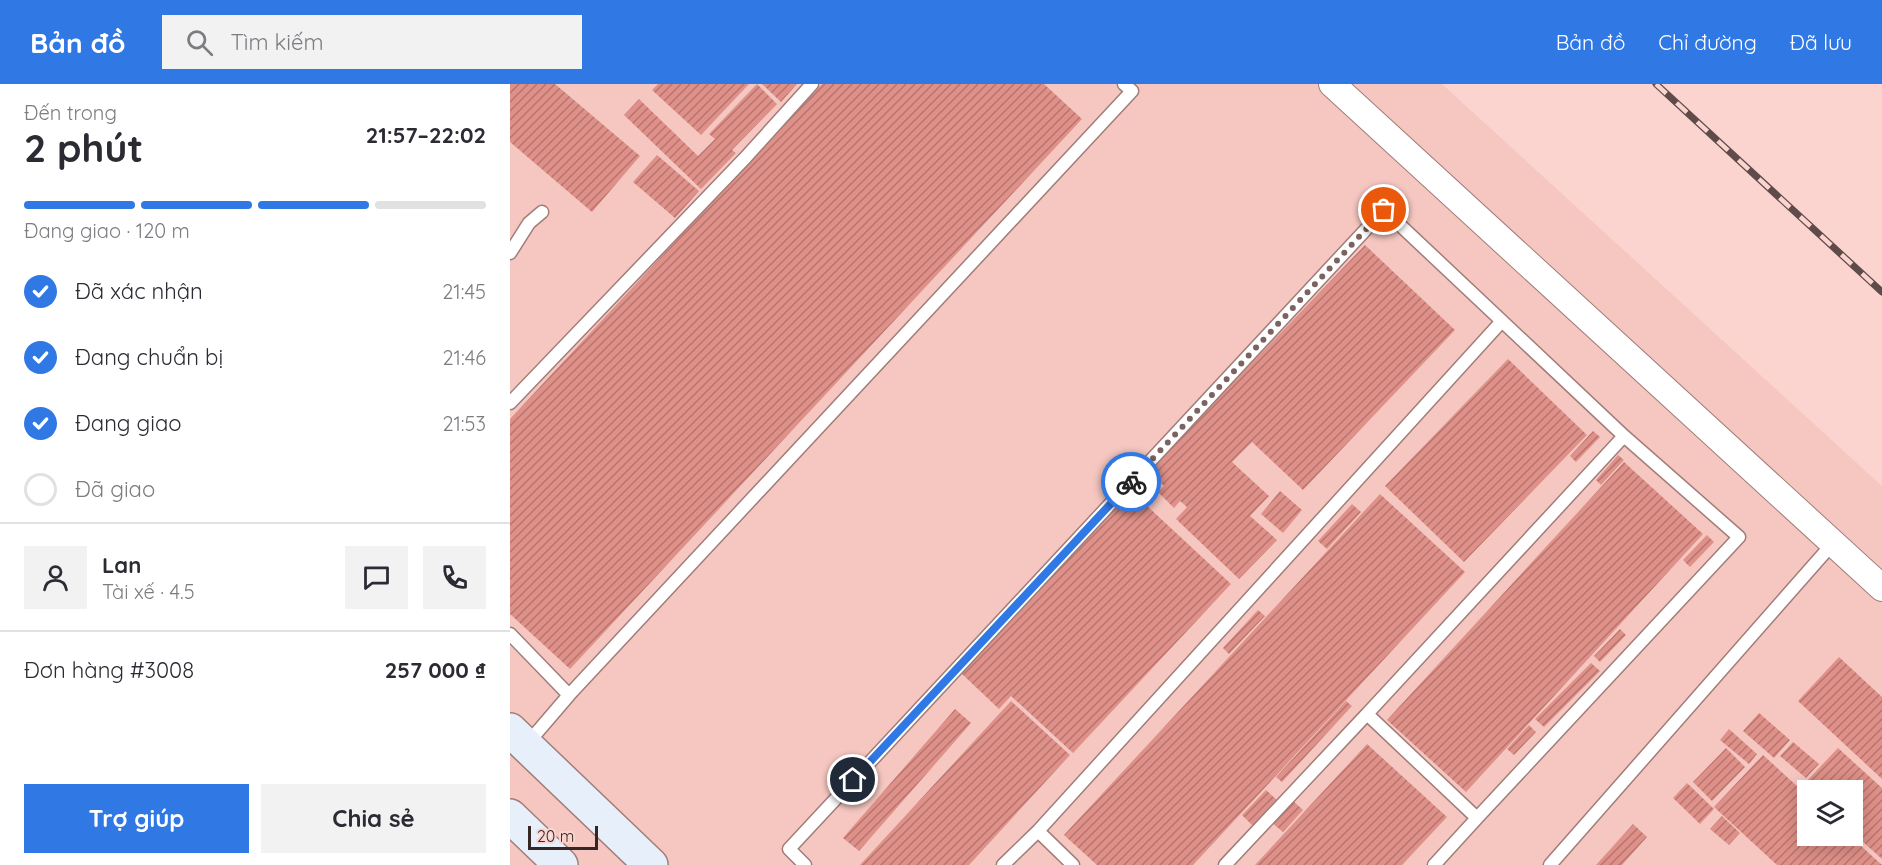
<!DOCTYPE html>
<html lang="vi">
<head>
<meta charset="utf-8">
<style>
  :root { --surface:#fff; --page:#f2f2f3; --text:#2b2b33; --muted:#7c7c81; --line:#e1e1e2; --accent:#3078e4 }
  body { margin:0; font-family:Quicksand,sans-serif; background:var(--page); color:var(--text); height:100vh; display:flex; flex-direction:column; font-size:22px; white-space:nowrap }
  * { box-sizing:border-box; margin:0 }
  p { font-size:20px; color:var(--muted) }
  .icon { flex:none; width:33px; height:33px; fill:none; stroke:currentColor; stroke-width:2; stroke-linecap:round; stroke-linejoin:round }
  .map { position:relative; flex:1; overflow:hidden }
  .sheet { display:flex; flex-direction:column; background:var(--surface); width:510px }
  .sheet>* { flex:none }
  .controls { position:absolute; left:1287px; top:696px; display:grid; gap:12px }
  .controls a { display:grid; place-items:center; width:66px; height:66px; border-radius:0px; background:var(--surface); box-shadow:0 3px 15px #0003; font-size:30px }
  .scale { position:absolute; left:18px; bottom:15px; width:70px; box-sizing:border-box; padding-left:6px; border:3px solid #352625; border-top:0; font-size:16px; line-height:21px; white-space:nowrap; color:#352625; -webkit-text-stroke:4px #fcd4cf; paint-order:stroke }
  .pin { position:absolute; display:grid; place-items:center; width:51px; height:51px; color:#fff; margin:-26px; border:3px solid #fff; border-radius:50%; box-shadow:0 2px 6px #0007 }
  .courier { position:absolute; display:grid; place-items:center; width:60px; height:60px; margin:-30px; border:4px solid #3078e4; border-radius:50%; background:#fff; color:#222; box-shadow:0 2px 8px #0007 }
  .overview em { font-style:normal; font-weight:700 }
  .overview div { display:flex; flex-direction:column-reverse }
  .overview { display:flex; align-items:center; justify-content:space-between; height:102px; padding:0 24px }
  h1 { font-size:39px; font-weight:700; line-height:45px }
  .bar { display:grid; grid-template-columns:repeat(4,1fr); gap:9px 6px; align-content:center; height:72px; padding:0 24px }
  .bar i { height:8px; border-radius:4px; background:var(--line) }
  .bar .current { background:var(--accent) }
  .bar p { grid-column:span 4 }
  .line { display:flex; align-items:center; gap:15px; padding:0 24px; border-top:2px solid var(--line) }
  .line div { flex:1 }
  .round { display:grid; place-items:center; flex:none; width:63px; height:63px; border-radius:0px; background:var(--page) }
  ol { padding:0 24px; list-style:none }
  li { display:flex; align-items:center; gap:18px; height:66px }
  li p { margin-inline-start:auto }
  li .icon { padding:6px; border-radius:50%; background:var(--accent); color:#fff; stroke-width:4 }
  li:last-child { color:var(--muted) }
  li i { width:33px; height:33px; border:3px solid var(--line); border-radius:50% }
  .primary-button { display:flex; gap:12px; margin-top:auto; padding:12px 24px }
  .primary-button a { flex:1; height:69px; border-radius:0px; background:var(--accent); color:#fff; font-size:24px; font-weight:700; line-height:69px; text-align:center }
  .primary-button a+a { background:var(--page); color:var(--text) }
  header { display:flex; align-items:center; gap:36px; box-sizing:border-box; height:84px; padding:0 30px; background:var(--accent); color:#fff }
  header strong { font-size:28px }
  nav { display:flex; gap:33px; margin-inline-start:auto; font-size:21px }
  .search { width:420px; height:54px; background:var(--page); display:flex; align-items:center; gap:15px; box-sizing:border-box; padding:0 21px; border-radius:0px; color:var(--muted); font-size:22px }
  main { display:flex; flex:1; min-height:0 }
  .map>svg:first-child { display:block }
</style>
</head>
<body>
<header>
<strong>Bản đồ</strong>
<div class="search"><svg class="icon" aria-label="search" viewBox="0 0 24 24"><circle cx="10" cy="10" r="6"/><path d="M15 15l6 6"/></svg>Tìm kiếm</div>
<nav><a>Bản đồ</a><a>Chỉ đường</a><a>Đã lưu</a></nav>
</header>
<main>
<section class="sheet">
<div class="overview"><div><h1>2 phút</h1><p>Đến trong</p></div><em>21:57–22:02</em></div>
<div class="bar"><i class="current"></i><i class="current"></i><i class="current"></i><i></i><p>Đang giao · 120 m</p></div>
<ol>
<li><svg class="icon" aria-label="check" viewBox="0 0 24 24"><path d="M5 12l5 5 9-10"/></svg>Đã xác nhận<p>21:45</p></li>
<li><svg class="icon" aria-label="check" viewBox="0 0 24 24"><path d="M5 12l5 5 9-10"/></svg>Đang chuẩn bị<p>21:46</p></li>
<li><svg class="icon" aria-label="check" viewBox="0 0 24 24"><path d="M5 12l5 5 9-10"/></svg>Đang giao<p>21:53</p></li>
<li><i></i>Đã giao</li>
</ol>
<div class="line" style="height:108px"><a class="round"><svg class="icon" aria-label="person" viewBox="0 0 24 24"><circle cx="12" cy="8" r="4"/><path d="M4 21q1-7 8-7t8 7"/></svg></a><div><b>Lan</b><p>Tài xế · 4.5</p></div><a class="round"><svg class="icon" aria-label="chat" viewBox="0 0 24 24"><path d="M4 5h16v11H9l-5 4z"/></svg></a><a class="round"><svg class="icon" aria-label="phone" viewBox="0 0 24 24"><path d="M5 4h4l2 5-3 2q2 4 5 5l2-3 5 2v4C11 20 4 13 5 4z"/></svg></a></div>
<div class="line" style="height:78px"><div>Đơn hàng #3008</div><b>257 000 ₫</b></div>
<div class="primary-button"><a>Trợ giúp</a><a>Chia sẻ</a></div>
</section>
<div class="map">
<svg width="1372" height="781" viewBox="0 0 1372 781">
  <defs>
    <pattern id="building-hatch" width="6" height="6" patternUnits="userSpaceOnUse" patternTransform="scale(1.5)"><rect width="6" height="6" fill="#df9088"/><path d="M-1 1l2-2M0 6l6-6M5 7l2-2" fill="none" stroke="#b6756f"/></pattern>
  </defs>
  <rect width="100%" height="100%" fill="#fcd4cf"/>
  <!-- built -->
  <path fill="#f6c7c1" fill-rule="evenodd" d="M0 0H932L1372 402V781H0ZM1298 706H1342V752H1298Z"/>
  <!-- building -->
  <path fill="url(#building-hatch)" d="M0 0H45L130 72 82 128 0 58Z
    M148 0H239L191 51 142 6Z
    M247 0 267 20 222 66 226 69 191 105 114 31 129 15 188 72 205 55 199 50Z
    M252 0H287L271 18Z
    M312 0H534L572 35 60 585 0 530V335Z
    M147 71 189 107 165 134 123 98Z
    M855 161 945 246 793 406 742 358 722 378 759 412 740 432 767 456 729 495 666 435 677 423 670 417 664 424 648 408 654 402 638 387Z
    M998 275 1077 351 954 478 875 402Z
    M1083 347 1090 353 1066 378 1060 372Z
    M1108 371 1114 376 1091 401 1086 396Z
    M1114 378 1193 450 956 708 877 636Z
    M621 407 721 500 563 669 501 612 489 625 451 589Z
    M770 407 792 426 773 449 751 430Z
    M870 410 955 488 683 781H587L554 751Z
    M842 420 851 428 817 465 808 457Z
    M1197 451 1204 458 1180 483 1173 476Z
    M748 526 755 532 719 570 713 564Z
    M1110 545 1116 551 1090 578 1084 572Z
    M1329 573 1372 613V695L1288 617Z
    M1081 579 1090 587 1034 643 1025 635Z
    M501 617 560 671 459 781H350Z
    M836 617 842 622 772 698 766 693Z
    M445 625 461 639 349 767 333 754Z
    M1249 629 1280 656 1264 674 1233 647Z
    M1019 641 1026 648 1004 671 997 665Z
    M1219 645 1247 670 1239 680 1210 656Z
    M1283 658 1309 680 1296 694 1270 672Z
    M857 660 937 733 892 781H745Z
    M1216 664 1235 683 1202 717 1183 698Z
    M1328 664 1372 704V775L1342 748V706H1297L1292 702Z
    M1253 671 1298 712V752H1340L1372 781H1267L1204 723Z
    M1177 699 1204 725 1190 740 1163 714Z
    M756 706 768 717 744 743 732 731Z
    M782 716 793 726 773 748 761 738Z
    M1212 732 1230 749 1219 761 1200 745Z
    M1123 740 1137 753 1112 781H1086Z"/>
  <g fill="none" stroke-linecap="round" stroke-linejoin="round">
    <!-- lane casing -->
    <g stroke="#a17d79" stroke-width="15">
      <path id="lane" d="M0 169 19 139 32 128
        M0 319 236 73 302 0
        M0 550 59 611 622 7 614 0
        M17 660 59 611
        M528 747 563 781
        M295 781 279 765 874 126 1114 352 1229 453 967 734
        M493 781 528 747 992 237
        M715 781 857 630
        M924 781 967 734 857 630 1114 352
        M1040 781 1324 458"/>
    </g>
    <!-- street casing -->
    <g stroke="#a17d79" stroke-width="28">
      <path id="street" d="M822 0 1372 504"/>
    </g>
    <!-- secondary casing -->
    <g stroke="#a17d79" stroke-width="36">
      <path id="secondary" d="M0 646 141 781
        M0 732 51 781"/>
    </g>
    <!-- lane -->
    <use href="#lane" stroke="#fff" stroke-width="12"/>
    <!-- street -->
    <use href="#street" stroke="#fff" stroke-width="26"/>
    <!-- secondary -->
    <use href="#secondary" stroke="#e7effa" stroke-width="33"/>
    <!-- rail casing -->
    <g stroke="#5f4b49" stroke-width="7">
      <path id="rail" d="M1146 0 1372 208"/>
    </g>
    <!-- rail -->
    <use href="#rail" stroke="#fcd4cf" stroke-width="4.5" stroke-dasharray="14" stroke-linecap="butt"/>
  </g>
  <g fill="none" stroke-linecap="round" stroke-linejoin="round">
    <!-- done -->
    <path stroke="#7b6360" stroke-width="6" stroke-dasharray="0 10.8" d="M621 398 874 126"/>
    <!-- route -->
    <path stroke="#3078e4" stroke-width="8" d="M343 696 621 398"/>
  </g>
</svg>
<div class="controls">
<a><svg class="icon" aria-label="layers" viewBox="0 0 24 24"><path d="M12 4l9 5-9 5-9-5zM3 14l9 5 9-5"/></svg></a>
</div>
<div class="scale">20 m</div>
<div class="pin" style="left:874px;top:126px;background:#ea580c"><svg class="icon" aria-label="bag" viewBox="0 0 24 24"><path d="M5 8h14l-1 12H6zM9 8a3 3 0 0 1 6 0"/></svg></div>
<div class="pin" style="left:343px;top:696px;background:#1f2937"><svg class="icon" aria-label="home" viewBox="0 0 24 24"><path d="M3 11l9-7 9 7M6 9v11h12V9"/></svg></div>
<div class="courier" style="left:621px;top:398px"><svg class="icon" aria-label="bike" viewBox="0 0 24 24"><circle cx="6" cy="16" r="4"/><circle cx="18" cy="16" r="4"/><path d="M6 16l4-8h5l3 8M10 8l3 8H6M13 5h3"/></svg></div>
</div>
</main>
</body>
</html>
